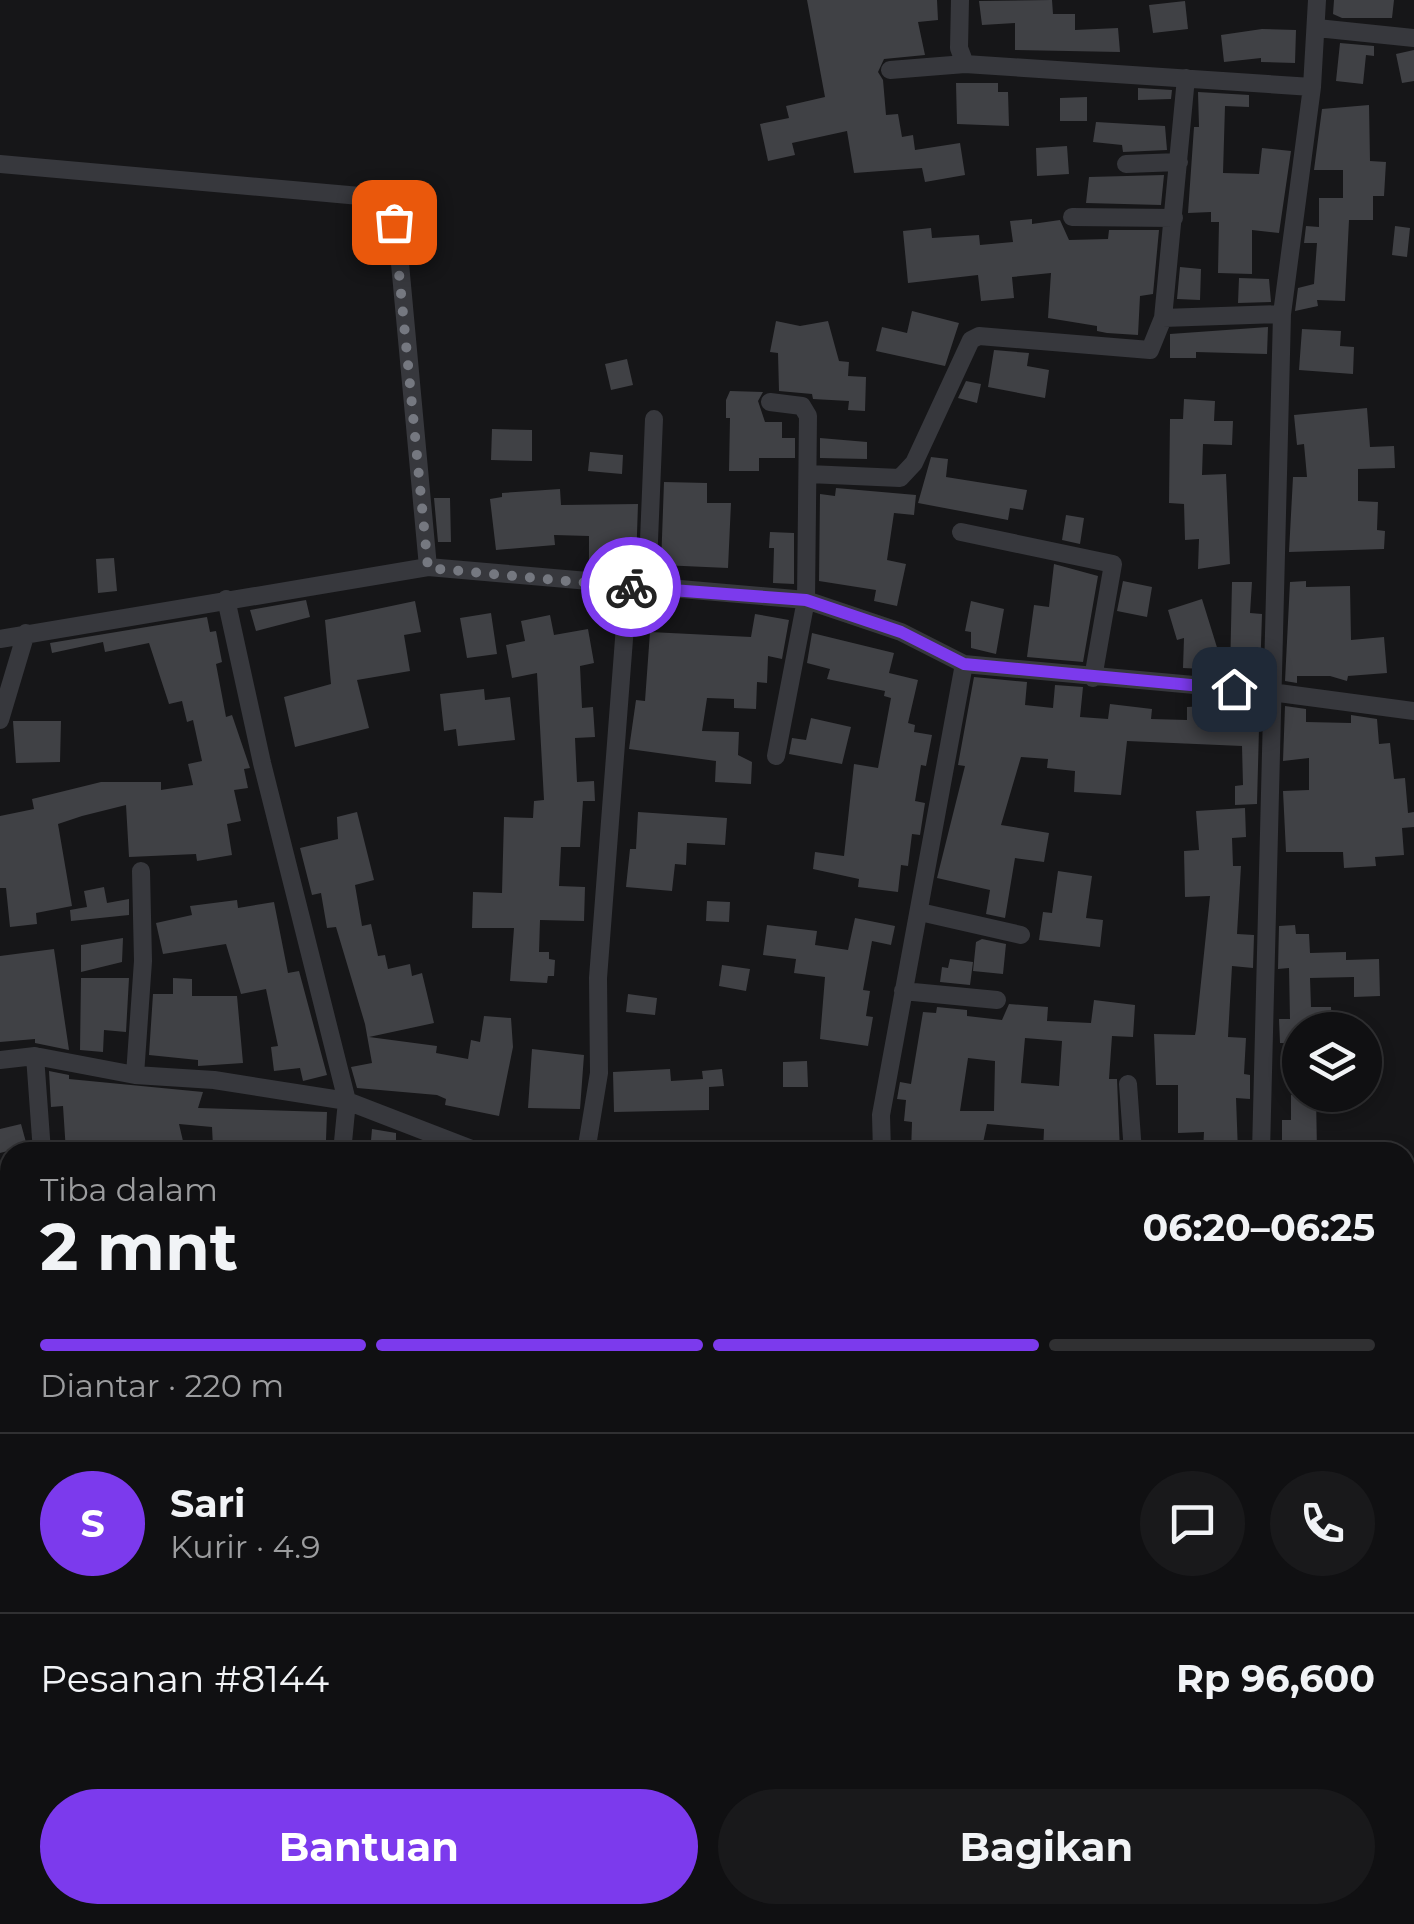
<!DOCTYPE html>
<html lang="id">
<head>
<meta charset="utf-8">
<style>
  :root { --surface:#101012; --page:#19191b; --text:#f1f3f6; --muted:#9c9d9f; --line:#303032; --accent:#7c3aed }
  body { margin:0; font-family:Montserrat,sans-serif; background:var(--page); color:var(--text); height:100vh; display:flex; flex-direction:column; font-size:38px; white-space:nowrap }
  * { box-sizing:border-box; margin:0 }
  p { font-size:32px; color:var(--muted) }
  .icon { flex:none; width:55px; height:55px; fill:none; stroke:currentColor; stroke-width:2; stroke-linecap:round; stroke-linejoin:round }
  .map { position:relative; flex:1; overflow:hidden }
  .side { position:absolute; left:0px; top:1142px; width:1415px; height:782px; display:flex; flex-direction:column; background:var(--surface); border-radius:30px 30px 0 0; box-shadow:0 5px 15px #0003,0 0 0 2px var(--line) }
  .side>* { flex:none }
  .controls { position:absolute; left:1282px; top:1012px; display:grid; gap:20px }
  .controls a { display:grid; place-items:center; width:100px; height:100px; border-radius:50%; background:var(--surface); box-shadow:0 5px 15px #0003,0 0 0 2px var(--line); font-size:50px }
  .pin { position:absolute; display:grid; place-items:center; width:85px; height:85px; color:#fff; margin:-42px; border-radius:20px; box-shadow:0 5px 15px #0006 }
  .courier { position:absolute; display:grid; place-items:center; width:100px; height:100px; margin:-50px; border:8px solid #7c3aed; border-radius:50%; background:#fff; color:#222; box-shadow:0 2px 12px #0007 }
  .summary em { font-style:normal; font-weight:700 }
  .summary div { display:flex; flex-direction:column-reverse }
  .summary { display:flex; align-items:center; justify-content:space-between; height:170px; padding:0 40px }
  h1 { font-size:65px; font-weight:700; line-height:75px }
  .bar { display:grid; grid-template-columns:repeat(4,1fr); gap:15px 10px; align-content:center; height:120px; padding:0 40px }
  .bar i { height:12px; border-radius:8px; background:var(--line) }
  .bar .active { background:var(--accent) }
  .bar p { grid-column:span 4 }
  .line { display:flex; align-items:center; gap:25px; padding:0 40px; border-top:2px solid var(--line) }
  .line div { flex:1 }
  .round { display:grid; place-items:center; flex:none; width:105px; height:105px; border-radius:52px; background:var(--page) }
  .cta { display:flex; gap:20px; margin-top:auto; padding:20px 40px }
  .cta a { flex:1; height:115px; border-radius:60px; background:var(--accent); color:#fff; font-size:40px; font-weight:700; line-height:115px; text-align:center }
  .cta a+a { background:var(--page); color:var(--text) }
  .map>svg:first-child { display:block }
</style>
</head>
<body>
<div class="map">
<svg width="1414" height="1924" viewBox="0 0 1414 1924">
  <rect width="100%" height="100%" fill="#161618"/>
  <!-- building -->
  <path fill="#404145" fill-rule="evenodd" d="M807 0H937L938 20 918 22 925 55 884 59 878 72 883 80 886 115 898 114 902 137 913 135 915 150 960 143 965 175 925 182 922 168 854 173 847 131 792 143 795 155 768 161 760 124 789 118 786 106 825 97Z
    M1052 0 1053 14H1075V30L1118 28 1120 52 1015 50V23L982 25 979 1Z
    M1334 0H1394L1392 18H1342L1333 14Z
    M1185 1 1188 29 1153 33 1149 5Z
    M1262 29 1296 30 1295 63 1261 62V58L1224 62 1221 35Z
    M1340 43 1374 46V56L1366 55 1363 84 1336 81Z
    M1414 50V81L1402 83 1396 54Z
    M956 83H998V92H1008L1009 126 957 124Z
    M1138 88 1172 90 1171 99 1138 100Z
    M1198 92 1249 95V107L1225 106 1223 173 1259 174 1262 148 1291 151 1279 233 1252 230V274L1218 273 1219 222H1211V212L1188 213 1194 127H1199Z
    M1087 97V121H1060V98Z
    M1369 105 1370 161 1386 162 1384 196H1373V220H1349L1345 301 1317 300 1318 306 1295 311 1298 288 1314 284 1317 243H1304L1306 226 1319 227V198H1343V170H1314L1322 109Z
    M1096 122 1165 126 1167 150 1123 152 1122 145 1093 142Z
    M1067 146 1069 174 1037 176 1036 148Z
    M1164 175 1161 205 1086 203 1089 177Z
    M1032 219V224L1060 220 1069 240 1108 239 1109 230H1159L1153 294 1140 296 1138 335 1107 333 1097 331V326L1048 318 1051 273 1012 277 1014 298 981 301 978 275 908 283 903 231 931 228 932 238 979 235 980 245 1013 242 1010 221Z
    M1395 226 1410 228 1407 257 1392 255Z
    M1180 267 1201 269 1200 300 1177 299Z
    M1239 278 1269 279 1271 302 1238 303Z
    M912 311 959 323 945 366 876 351 882 327 907 333Z
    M776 321 800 326 828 321 839 361 849 362 848 376 866 377 865 411 848 410 849 401 813 399 812 394 779 391 778 353 770 352Z
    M1268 327 1267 354 1196 352V358H1170V334Z
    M1302 329 1341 331 1340 346 1354 347 1353 374 1299 370Z
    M994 350 1029 353 1027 366 1049 370 1045 398 988 387Z
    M627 359 633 385 611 390 605 364Z
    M966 381 981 384 977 403 958 398Z
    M730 391 763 392 758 401 765 422H782V438H795V458H759V471H729L730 418H726V400Z
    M1184 399 1215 401 1214 421H1233L1232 445 1203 444 1202 475 1226 474 1230 564 1198 569 1199 539 1185 540 1184 504 1169 503 1170 419H1183Z
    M1367 408 1370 447 1394 446 1395 468 1358 469V501L1378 502 1377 530 1385 531 1384 549 1289 552 1293 477H1307L1304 444 1297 445 1294 415Z
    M492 429 532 430V461L491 460Z
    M820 438 867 442V459L820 458Z
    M590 452 623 455 622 474 588 471Z
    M931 457 948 459 946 477 1027 490 1023 510 1010 508 1008 520 918 503Z
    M664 482 707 483V503H731L728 568 661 565Z
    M836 488 916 495 914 515 894 513 887 560 906 564 897 606 874 601 876 590 819 581 820 494 835 496Z
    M560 489 561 505 638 504 636 564 589 566V536L554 535 555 545 496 550 490 499 502 497V493Z
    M434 498H450L451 542H438Z
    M1066 515 1084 518 1080 544 1062 540Z
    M770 532 794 533V584L773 583 774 548H769Z
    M114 558 117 591 98 593 96 559Z
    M1054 564 1098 576 1083 662 1027 657 1034 605 1049 607Z
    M1123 581 1152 587 1147 617 1117 611Z
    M1306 581V587L1350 586 1351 640 1384 637 1387 673 1348 676 1347 681 1330 676H1297V683L1285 681 1290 582Z
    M1232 582H1252L1250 613 1262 614 1260 675 1230 674Z
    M1202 599 1224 670 1183 668 1184 638 1177 640 1168 610Z
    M306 600 310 617 256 631 250 610Z
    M415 601 421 632 404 635 410 671 357 680 369 728 295 747 284 697 331 684 325 620Z
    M971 601 1004 609 996 654 971 648V632L965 631Z
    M491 613 497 654 467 658 460 618Z
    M755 614 789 620 782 659 768 656 767 683 757 682 756 709 734 708V699L707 698 702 731 739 732 738 755 752 762 751 784 715 782 716 761 629 749 636 700 645 701 650 632 751 637Z
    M550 615 554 635 588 629 594 663 580 666 582 708 593 707 595 737 575 738 577 782 594 781 595 801H583L580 847H561L559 886 585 887 584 921 540 920 539 952H549V959L555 960 554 976H548L547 983 510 981 514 928H472L473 892 502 893 504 817 533 818 534 801 544 800 537 673 512 678 506 645 525 641 521 621Z
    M207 617 210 632 216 631 222 662 216 664 226 717 232 715 250 768 244 769 248 788 234 790 241 821 227 824 232 855 197 861 196 854 129 857 126 805 82 816 58 824 72 906 36 913 37 924 10 927 6 888H0V816L34 809 32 799 101 782H161V790L193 785 188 764 202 761 193 720 187 722 182 701 169 704 149 643 105 652 103 642 52 653 50 643Z
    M812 633 894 653 889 673 918 680 908 723 915 725 914 732 932 735 926 766 921 765 915 801 925 803 920 835 912 834 908 866 901 865 898 892 858 887 859 879 813 869 815 852 844 856 854 764 878 768 891 698 884 696 885 691 827 679 830 669 807 663Z
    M974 677 1027 682 1025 705 1053 708 1055 685 1083 687 1080 717 1108 719 1110 704 1152 709 1151 719 1187 720V707L1244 704V730L1259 728 1257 804 1235 805V786L1243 785 1242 746 1127 741 1121 795 1074 792 1075 771 1047 768 1048 759 1021 757 1001 825 1049 833 1044 862 1015 858 1005 918 986 914 990 890 937 878 965 766 958 765Z
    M484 689 485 700 510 697 515 740 458 746 456 729 444 731 440 694Z
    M1285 706 1306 709V722L1351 723V715L1377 719 1379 744 1390 743 1394 779 1405 778 1408 813 1414 812V827L1402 828 1404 855 1375 857 1376 866 1344 868 1343 852H1286L1283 791 1309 790V758L1283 761Z
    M811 718 851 727 842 764 789 754 792 738 806 740Z
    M13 721H61L60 762 16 763Z
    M1245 808 1246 837 1232 838 1233 866H1241L1237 934 1254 935 1253 968 1232 966 1228 1037 1246 1038 1244 1074 1250 1075V1099L1236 1098 1238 1152H1203L1204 1132 1178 1133V1085H1156L1154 1034 1195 1035 1196 1030 1210 896 1185 897 1184 851 1199 850 1196 811Z
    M357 812 374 880 355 885 362 926 371 924 378 956 385 955 388 969 410 964 412 976 422 973 434 1023 369 1037 437 1046 436 1053 468 1059 471 1040 480 1042 484 1016 511 1018 513 1047 499 1116 445 1105 446 1099 437 1095 357 1088 351 1067 372 1063 365 1024 336 927 327 928 321 893 312 895 300 848 338 839 337 817Z
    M638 812 727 818 725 845 687 843 686 865 675 864 672 891 626 887 630 849H636Z
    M1058 871 1092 876 1086 918 1103 920 1100 947 1039 940 1043 912 1052 913Z
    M104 887 107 903 129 899V915L71 921 70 910 87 907 84 891Z
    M237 900 238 908 274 902 288 973 299 971 327 1075 303 1081 300 1068 274 1071 271 1047 278 1046 266 989 241 994 226 944 163 954 156 923 192 915 190 906Z
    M707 901 730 902 729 922 706 921Z
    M855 918 895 926 891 945 872 941 863 990 870 991 866 1016 873 1017 868 1046 820 1039 825 977 794 973 796 959 763 955 767 925 817 931 815 945 848 950Z
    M1295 925 1296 934H1309L1310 953 1346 952V960L1379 959 1380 996 1354 997V977L1310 978 1311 1007H1331L1332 1030H1300V1043H1280L1279 1019H1290L1289 968 1278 969 1279 926Z
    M123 938 122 962 81 972V945Z
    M982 939 1006 944 1003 974 973 971 976 942Z
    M54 949 69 1050 35 1043V1039L0 1042V956Z
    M950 959 973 962 970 985 940 982 942 967 948 968Z
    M722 965 750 969 746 991 719 986Z
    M81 978H129L126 1032 104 1030 103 1052 80 1050Z
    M173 978 192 979V996H237L243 1063 198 1066V1060L149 1055 153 994H173Z
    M628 994 657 998 655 1015 626 1012Z
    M1094 1000 1135 1005 1133 1037 1112 1036 1109 1079H1117L1120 1152H1043L1044 1129 987 1124 981 1152H911L912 1122 904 1121 906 1100 897 1099 900 1082 911 1084 923 1012 936 1013 937 1007 967 1010V1016L1002 1020 1009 1004 1048 1007 1047 1021 1091 1023ZM1025 1038 1062 1041 1059 1086 1021 1083ZM968 1058 995 1061 994 1111H960Z
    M532 1049 584 1055 580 1109 528 1108Z
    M807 1061 808 1087H783V1062Z
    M670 1069 671 1081 703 1079 702 1071 722 1069 724 1086 709 1087V1110L614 1112 613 1072Z
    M49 1071 69 1075V1079L203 1092 198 1108 327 1112 326 1140H310L311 1152H245L246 1146 213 1147 212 1127 179 1124 183 1141 156 1148 157 1152H66L63 1106 51 1107Z
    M1291 1095H1316L1317 1152H1282V1120H1291Z
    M21 1124 27 1146 0 1153V1129Z
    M372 1129 396 1133V1152H370Z"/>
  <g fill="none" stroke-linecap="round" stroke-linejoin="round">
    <!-- street -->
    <path stroke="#37383d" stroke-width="18" d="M960 0 959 48 965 64 1312 87
      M1317 28 1414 38
      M890 70 965 64
      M0 164 360 196 382 206 397 231 428 567
      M1126 164 1179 162
      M1072 217 1174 218
      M1163 318 1282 314
      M770 402 802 406 808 416 806 600 776 756
      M808 474 900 478 914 463 971 340 979 336 1150 350 1163 318 1186 78
      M961 532 1113 564 1093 678
      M647 589 654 419
      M226 599 262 763 347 1101 342 1152
      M0 639 428 567 806 600 901 632 964 664 1271 692 1414 711
      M0 720 26 633
      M920 912 1021 935
      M903 991 997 1000
      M35 1056 42 1152
      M0 1060 35 1056 135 1075 214 1080 347 1101 479 1152
      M135 1075 143 961 141 871
      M1128 1084 1133 1152
      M586 1152 599 1073 598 978 628 587
      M882 1152 881 1115 964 664
      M1261 1152 1282 314 1312 87 1317 0
      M0 1630 10 1612
      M110 1915 111 1924
      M402 1915V1924
      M1148 1915 1150 1924
      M589 1924 590 1915"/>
    <!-- secondary -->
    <path stroke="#45474d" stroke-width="25" d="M0 1728 10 1733
      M648 1915 707 1922 825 1924
      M1044 1924H1110"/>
  </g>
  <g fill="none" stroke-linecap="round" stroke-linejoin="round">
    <!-- done -->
    <path stroke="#757880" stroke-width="10" stroke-dasharray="0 18" d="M394 222 428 568 631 587"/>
    <!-- route -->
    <path stroke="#7c3aed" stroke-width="12" d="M631 587 806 600 901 632 964 664 1234 689"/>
  </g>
</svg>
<div class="controls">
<a><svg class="icon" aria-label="layers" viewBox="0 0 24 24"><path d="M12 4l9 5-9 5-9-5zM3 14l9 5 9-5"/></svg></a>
</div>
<div class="pin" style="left:394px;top:222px;background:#ea580c"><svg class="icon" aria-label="bag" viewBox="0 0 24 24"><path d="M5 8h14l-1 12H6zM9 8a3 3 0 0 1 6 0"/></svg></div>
<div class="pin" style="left:1234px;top:689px;background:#1f2937"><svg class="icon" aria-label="home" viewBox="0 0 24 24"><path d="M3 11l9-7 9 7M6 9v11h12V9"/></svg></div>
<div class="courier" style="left:631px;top:587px"><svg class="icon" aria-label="bike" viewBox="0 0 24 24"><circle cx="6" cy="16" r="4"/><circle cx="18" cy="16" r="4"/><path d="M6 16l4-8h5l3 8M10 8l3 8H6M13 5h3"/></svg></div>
<section class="side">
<div class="summary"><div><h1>2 mnt</h1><p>Tiba dalam</p></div><em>06:20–06:25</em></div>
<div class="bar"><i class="active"></i><i class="active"></i><i class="active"></i><i></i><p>Diantar · 220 m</p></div>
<div class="line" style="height:180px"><b class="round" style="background:var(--accent);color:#fff">S</b><div><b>Sari</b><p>Kurir · 4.9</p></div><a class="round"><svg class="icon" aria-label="chat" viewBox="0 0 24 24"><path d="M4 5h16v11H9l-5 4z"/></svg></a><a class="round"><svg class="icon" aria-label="phone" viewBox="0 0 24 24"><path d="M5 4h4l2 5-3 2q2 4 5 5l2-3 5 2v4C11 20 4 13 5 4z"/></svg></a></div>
<div class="line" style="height:130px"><div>Pesanan #8144</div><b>Rp 96,600</b></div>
<div class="cta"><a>Bantuan</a><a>Bagikan</a></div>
</section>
</div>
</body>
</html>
